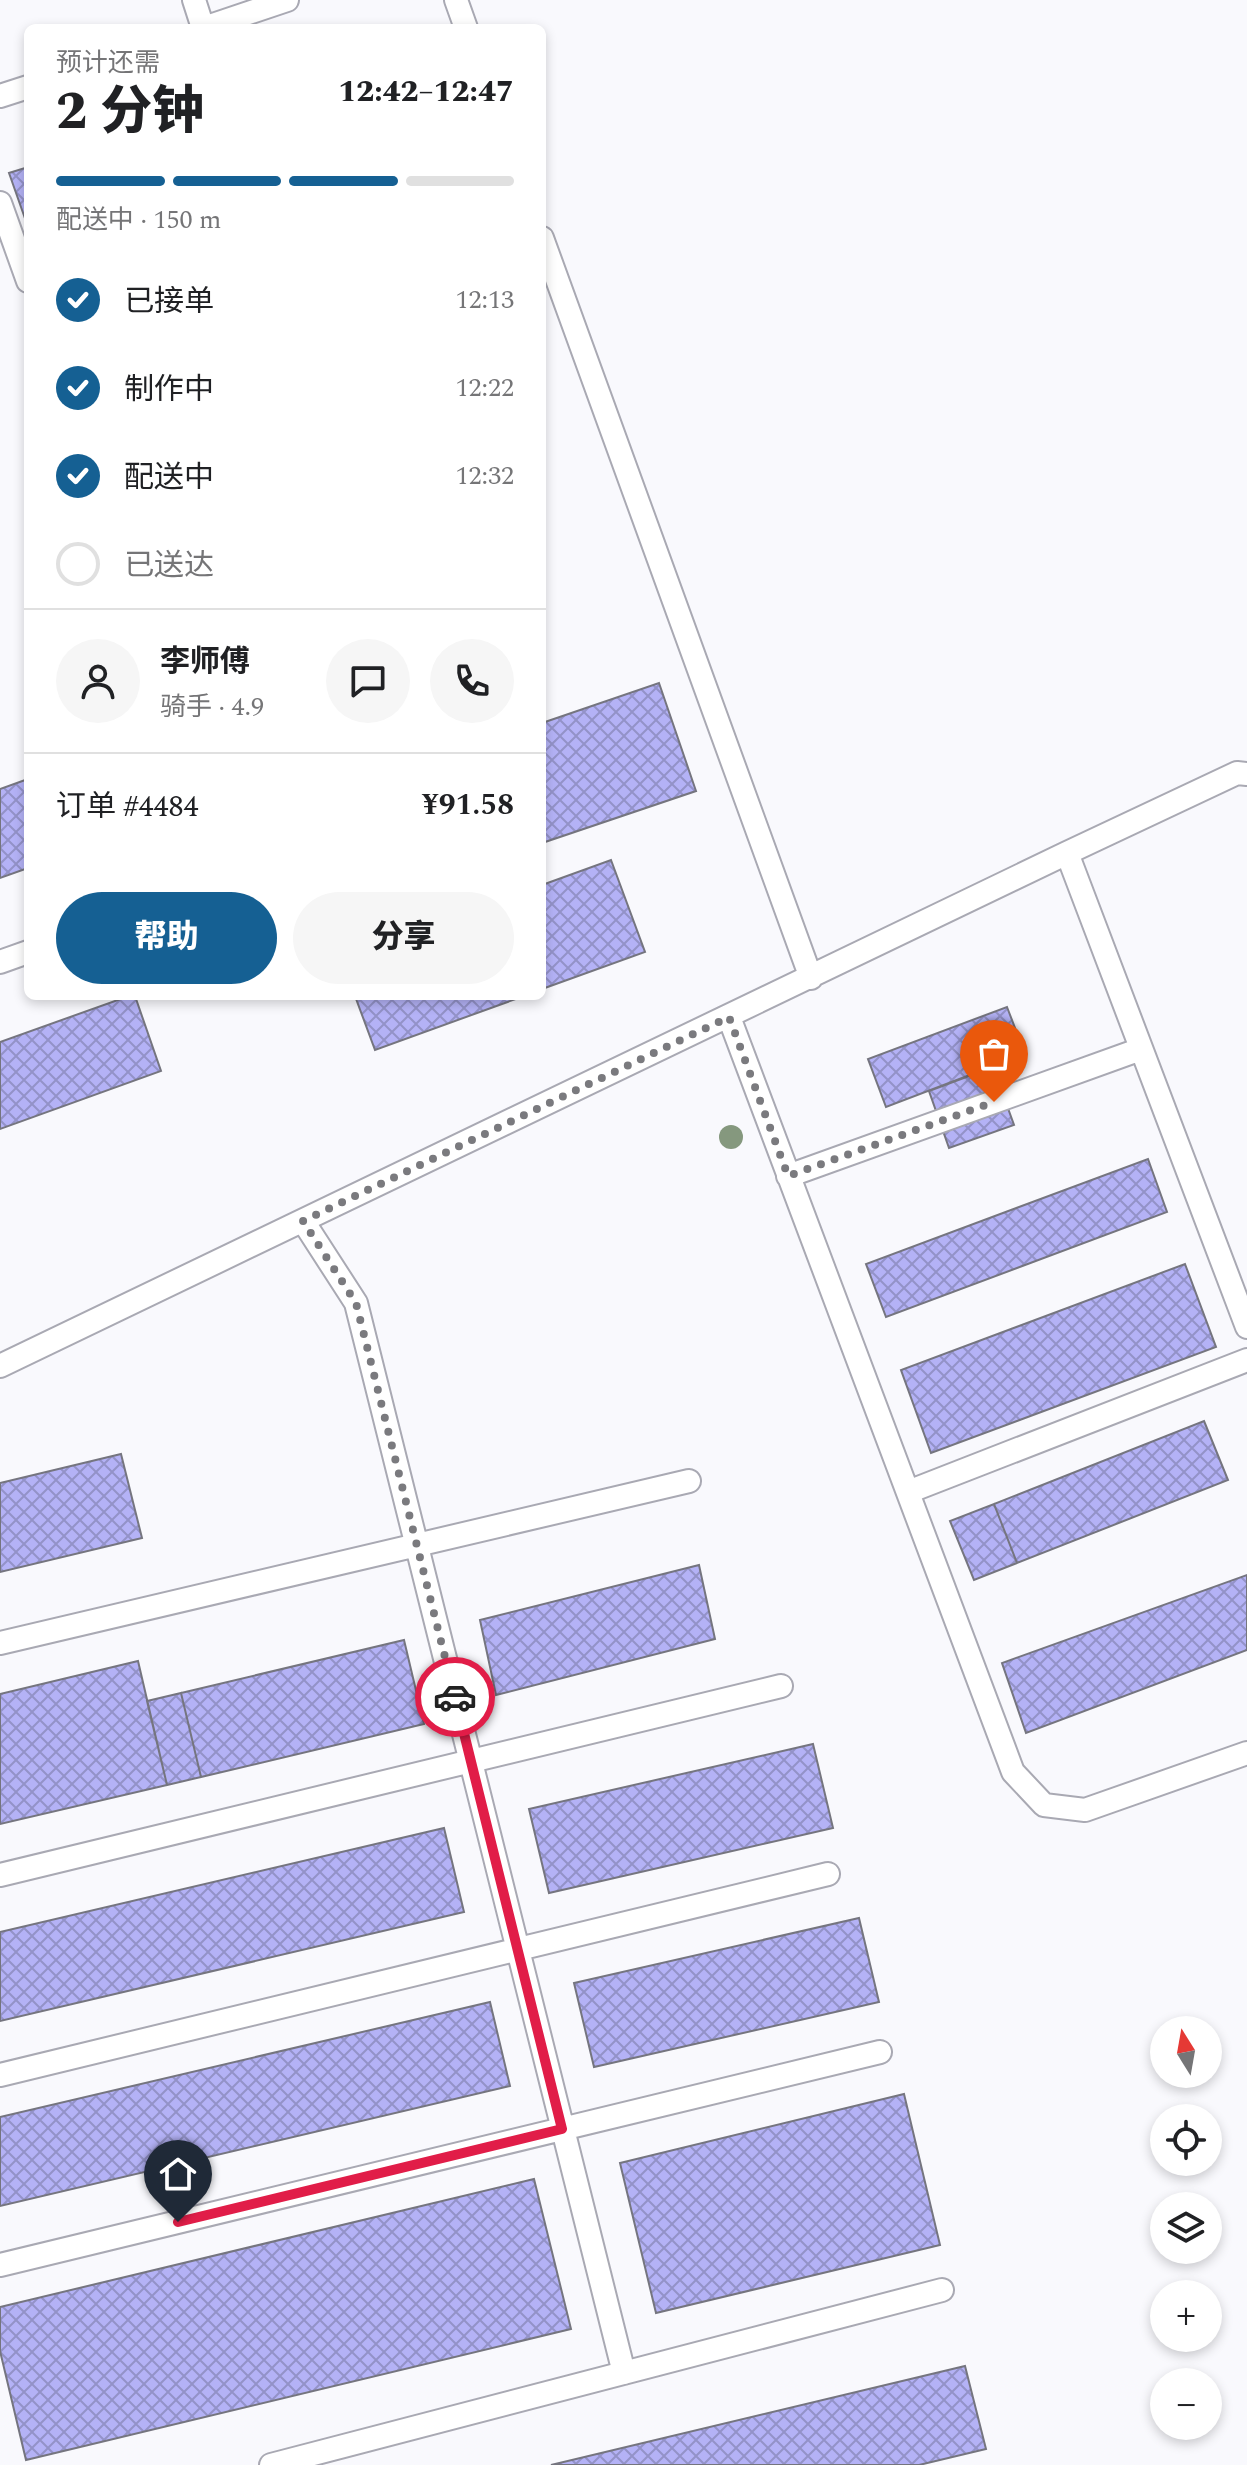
<!DOCTYPE html>
<html lang="zh">
<head>
<meta charset="utf-8">
<style>
  :root { --surface:#fff; --page:#f6f6f6; --text:#202124; --muted:#757577; --line:#e0e0e0; --accent:#156093 }
  body { margin:0; font-family:Spectral,"Noto Sans SC",serif; background:var(--page); color:var(--text); height:100vh; display:flex; flex-direction:column; font-size:30px; white-space:nowrap }
  * { box-sizing:border-box; margin:0 }
  p { font-size:26px; color:var(--muted) }
  .icon { flex:none; width:44px; height:44px; fill:none; stroke:currentColor; stroke-width:2; stroke-linecap:round; stroke-linejoin:round }
  .map { position:relative; flex:1; overflow:hidden }
  .drawer { position:absolute; left:24px; top:24px; width:522px; height:976px; display:flex; flex-direction:column; background:var(--surface); border-radius:12px; box-shadow:0 4px 12px #0003 }
  .drawer>* { flex:none }
  .needle { width:52px; rotate:349deg }
  .buttons { position:absolute; left:1150px; top:2016px; display:grid; gap:16px }
  .buttons a { display:grid; place-items:center; width:72px; height:72px; border-radius:50%; background:var(--surface); box-shadow:0 4px 12px #0003; font-size:40px }
  .pin { position:absolute; display:grid; place-items:center; width:68px; height:68px; color:#fff; margin:-82px -34px; border-radius:50% 50% 50% 0; rotate:-45deg; box-shadow:0 0 8px #0007 }
  .pin .icon { rotate:45deg }
  .courier { position:absolute; display:grid; place-items:center; width:80px; height:80px; margin:-40px; border:6px solid #e11d48; border-radius:50%; background:#fff; color:#222; box-shadow:0 2px 10px #0007 }
  .summary em { font-style:normal; font-weight:800 }
  .summary div { display:flex; flex-direction:column-reverse }
  .summary { display:flex; align-items:center; justify-content:space-between; height:136px; padding:0 32px }
  h1 { font-size:52px; font-weight:800; line-height:60px }
  .bar { display:grid; grid-template-columns:repeat(4,1fr); gap:12px 8px; align-content:center; height:96px; padding:0 32px }
  .bar i { height:10px; border-radius:6px; background:var(--line) }
  .bar .active { background:var(--accent) }
  .bar p { grid-column:span 4 }
  .line { display:flex; align-items:center; gap:20px; padding:0 32px; border-top:2px solid var(--line) }
  .line div { flex:1 }
  .round { display:grid; place-items:center; flex:none; width:84px; height:84px; border-radius:42px; background:var(--page) }
  ol { padding:0 32px; list-style:none }
  li { display:flex; align-items:center; gap:24px; height:88px }
  li p { margin-inline-start:auto }
  li .icon { padding:8px; border-radius:50%; background:var(--accent); color:#fff; stroke-width:4 }
  li:last-child { color:var(--muted) }
  li i { width:44px; height:44px; border:4px solid var(--line); border-radius:50% }
  .cta { display:flex; gap:16px; margin-top:auto; padding:16px 32px }
  .cta a { flex:1; height:92px; border-radius:48px; background:var(--accent); color:#fff; font-size:32px; font-weight:800; line-height:92px; text-align:center }
  .cta a+a { background:var(--page); color:var(--text) }
  .map>svg:first-child { display:block }
</style>
</head>
<body>
<div class="map">
<svg width="1247" height="2465" viewBox="0 0 1247 2465">
  <defs>
    <pattern id="building-cross-hatch" width="8" height="8" patternUnits="userSpaceOnUse" patternTransform="scale(2)"><rect width="8" height="8" fill="#b4b2f6"/><path d="M0 0l8 8M0 8l8-8" fill="none" stroke="#9392c8"/></pattern>
  </defs>
  <rect width="100%" height="100%" fill="#f9f9fd"/>
  <!-- building -->
  <path fill="url(#building-cross-hatch)" stroke="#75757f" stroke-width="2" d="M28 167V227L9 173Z
    M659 683 696 791 542 843V723Z
    M28 779V868L0 878V789Z
    M611 860 645 952 542 989V885Z
    M129 996H135L161 1071 0 1129V1042Z
    M355 996H524L375 1050Z
    M1007 1007 1025 1054 886 1107 868 1059Z
    M993 1067 1014 1125 949 1148 929 1091Z
    M1148 1159 1167 1212 886 1317 866 1264Z
    M1185 1264 1216 1347 931 1453 901 1370Z
    M1204 1421 1228 1480 1017 1563 994 1504Z
    M121 1454 142 1538 0 1572V1483Z
    M994 1504 1017 1563 974 1580 950 1521Z
    M699 1565 715 1639 496 1695 480 1620Z
    M1247 1575V1650L1026 1733 1002 1663Z
    M404 1640 424 1724 201 1777 181 1693Z
    M138 1661 167 1785 0 1824V1694Z
    M181 1693 201 1777 167 1785 147 1701Z
    M813 1744 833 1828 549 1893 529 1809Z
    M444 1828 464 1912 0 2021V1932Z
    M859 1918 879 2002 594 2067 574 1983Z
    M490 2002 510 2086 0 2206V2117Z
    M904 2094 940 2245 656 2313 620 2163Z
    M534 2179 571 2329 26 2460 0 2351V2307Z
    M965 2366 986 2449 919 2465H551Z"/>
  <g fill="none" stroke-linecap="round" stroke-linejoin="round">
    <!-- service casing -->
    <g stroke="#a9a9b3" stroke-width="26">
      <path id="service" d="M194 0 203 28
        M456 0 466 28
        M204 28 287 0
        M0 96 28 87
        M0 203 28 281
        M542 238 811 978
        M1067 853 1247 1327
        M0 962 28 952
        M729 1017 1013 1772 1044 1805 1085 1810 1247 1753
        M788 1176 1141 1049
        M303 1221 356 1303 624 2373
        M0 1366 1067 853 1237 773 1247 774
        M908 1492 1247 1360
        M0 1643 689 1481
        M0 1875 781 1686
        M0 2075 828 1874
        M0 2265 880 2052
        M271 2465 942 2290"/>
    </g>
    <!-- service -->
    <use href="#service" stroke="#fff" stroke-width="22"/>
  </g>
  <!-- trees -->
  <circle fill="#85987e" cx="731" cy="1137" r="12"/>
  <g fill="none" stroke-linecap="round" stroke-linejoin="round">
    <!-- done -->
    <path stroke="#7a7a7e" stroke-width="8" stroke-dasharray="0 14.4" d="M455 1697 356 1303 303 1221 729 1017 788 1176 994 1102"/>
    <!-- route -->
    <path stroke="#e11d48" stroke-width="10" d="M178 2222 562 2129 455 1697"/>
  </g>
</svg>
<div class="buttons">
<a><svg class="needle" viewBox="-14 -14 28 28"><path d="M0-13l5 13h-10z" fill="#e53935"/><path d="M0 13l5-13h-10z" fill="#757577"/></svg></a>
<a><svg class="icon" aria-label="locate" viewBox="0 0 24 24"><circle cx="12" cy="12" r="6"/><path d="M12 2v4M12 18v4M2 12h4M18 12h4"/></svg></a>
<a><svg class="icon" aria-label="layers" viewBox="0 0 24 24"><path d="M12 4l9 5-9 5-9-5zM3 14l9 5 9-5"/></svg></a>
<a>+</a>
<a>−</a>
</div>
<div class="pin" style="left:994px;top:1102px;background:#ea580c"><svg class="icon" aria-label="bag" viewBox="0 0 24 24"><path d="M5 8h14l-1 12H6zM9 8a3 3 0 0 1 6 0"/></svg></div>
<div class="pin" style="left:178px;top:2222px;background:#1f2937"><svg class="icon" aria-label="home" viewBox="0 0 24 24"><path d="M3 11l9-7 9 7M6 9v11h12V9"/></svg></div>
<div class="courier" style="left:455px;top:1697px"><svg class="icon" aria-label="car" viewBox="0 0 24 24"><path d="M5 17H2v-5l4-1 3-4h7l3 4 3 1v5h-3M9 17h6M6 11h13"/><circle cx="7" cy="17" r="2"/><circle cx="17" cy="17" r="2"/></svg></div>
<section class="drawer">
<div class="summary"><div><h1>2 分钟</h1><p>预计还需</p></div><em>12:42–12:47</em></div>
<div class="bar"><i class="active"></i><i class="active"></i><i class="active"></i><i></i><p>配送中 · 150 m</p></div>
<ol>
<li><svg class="icon" aria-label="check" viewBox="0 0 24 24"><path d="M5 12l5 5 9-10"/></svg>已接单<p>12:13</p></li>
<li><svg class="icon" aria-label="check" viewBox="0 0 24 24"><path d="M5 12l5 5 9-10"/></svg>制作中<p>12:22</p></li>
<li><svg class="icon" aria-label="check" viewBox="0 0 24 24"><path d="M5 12l5 5 9-10"/></svg>配送中<p>12:32</p></li>
<li><i></i>已送达</li>
</ol>
<div class="line" style="height:144px"><a class="round"><svg class="icon" aria-label="person" viewBox="0 0 24 24"><circle cx="12" cy="8" r="4"/><path d="M4 21q1-7 8-7t8 7"/></svg></a><div><b>李师傅</b><p>骑手 · 4.9</p></div><a class="round"><svg class="icon" aria-label="chat" viewBox="0 0 24 24"><path d="M4 5h16v11H9l-5 4z"/></svg></a><a class="round"><svg class="icon" aria-label="phone" viewBox="0 0 24 24"><path d="M5 4h4l2 5-3 2q2 4 5 5l2-3 5 2v4C11 20 4 13 5 4z"/></svg></a></div>
<div class="line" style="height:104px"><div>订单 #4484</div><b>¥91.58</b></div>
<div class="cta"><a>帮助</a><a>分享</a></div>
</section>
</div>
</body>
</html>
